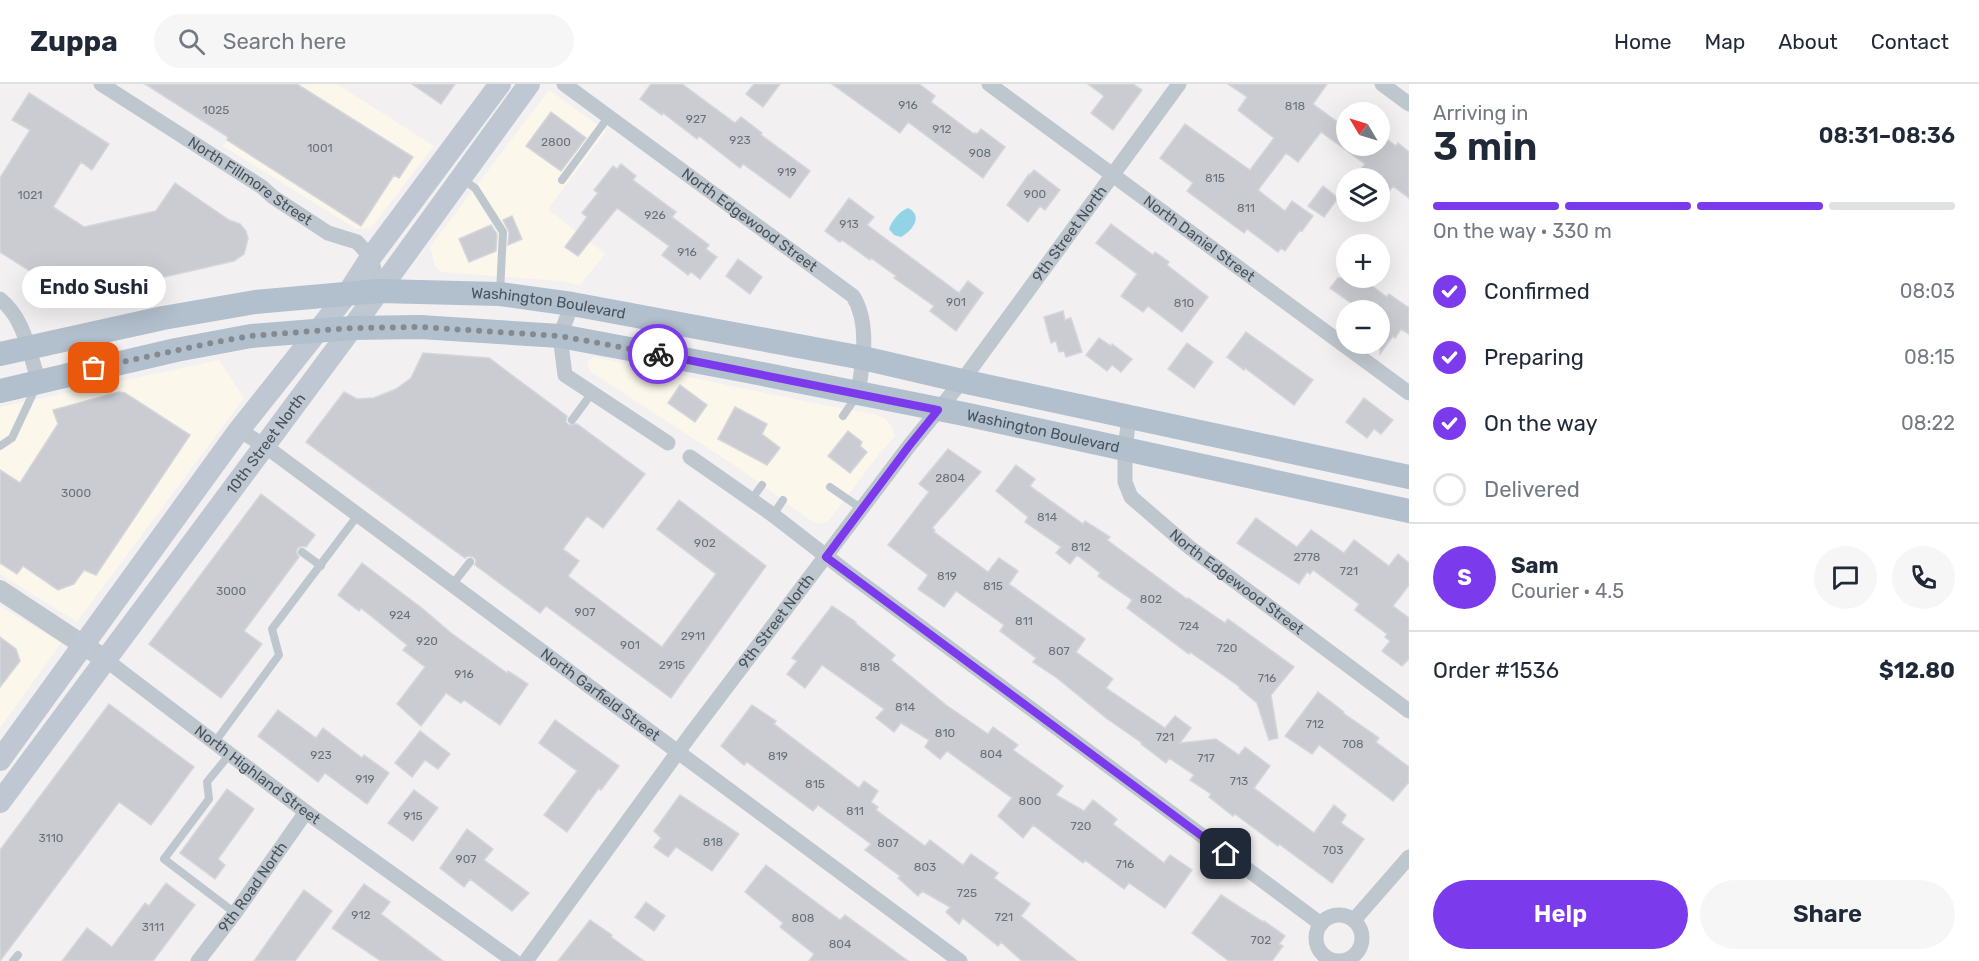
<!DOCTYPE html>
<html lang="en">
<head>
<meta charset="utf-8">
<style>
  :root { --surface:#fff; --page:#f6f6f7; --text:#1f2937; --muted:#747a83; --line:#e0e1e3; --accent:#7c3aed }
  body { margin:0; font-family:Rubik,sans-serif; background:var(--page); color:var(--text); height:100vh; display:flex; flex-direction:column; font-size:22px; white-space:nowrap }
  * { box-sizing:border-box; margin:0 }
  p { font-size:20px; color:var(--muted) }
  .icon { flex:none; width:33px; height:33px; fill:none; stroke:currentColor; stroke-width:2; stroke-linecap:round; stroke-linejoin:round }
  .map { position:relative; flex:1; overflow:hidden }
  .drawer { display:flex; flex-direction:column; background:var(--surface); width:570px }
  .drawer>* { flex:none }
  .needle { width:39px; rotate:308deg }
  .buttons { position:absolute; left:1336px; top:18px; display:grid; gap:12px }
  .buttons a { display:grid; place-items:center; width:54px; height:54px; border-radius:50%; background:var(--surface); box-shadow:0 6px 24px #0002; font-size:30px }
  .pin { position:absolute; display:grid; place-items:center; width:51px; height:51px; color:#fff; margin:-26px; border-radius:12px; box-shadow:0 3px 9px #0006 }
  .courier { position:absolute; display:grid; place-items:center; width:60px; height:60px; margin:-30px; border:4px solid #7c3aed; border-radius:50%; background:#fff; color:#222; box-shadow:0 2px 8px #0007 }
  .bubble { position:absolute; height:42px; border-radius:21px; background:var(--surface); box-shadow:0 6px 24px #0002; font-size:20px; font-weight:600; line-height:42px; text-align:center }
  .summary em { font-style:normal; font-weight:600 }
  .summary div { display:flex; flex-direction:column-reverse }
  .summary { display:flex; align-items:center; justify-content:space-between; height:102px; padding:0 24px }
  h1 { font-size:39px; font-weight:600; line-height:45px }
  .bar { display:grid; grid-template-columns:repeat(4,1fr); gap:9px 6px; align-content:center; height:72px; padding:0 24px }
  .bar i { height:8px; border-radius:4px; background:var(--line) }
  .bar .selected { background:var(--accent) }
  .bar p { grid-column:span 4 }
  .line { display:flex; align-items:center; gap:15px; padding:0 24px; border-top:2px solid var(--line) }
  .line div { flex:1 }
  .round { display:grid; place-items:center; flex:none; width:63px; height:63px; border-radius:32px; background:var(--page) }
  ol { padding:0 24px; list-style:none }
  li { display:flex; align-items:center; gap:18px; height:66px }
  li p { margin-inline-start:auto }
  li .icon { padding:6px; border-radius:50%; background:var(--accent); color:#fff; stroke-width:4 }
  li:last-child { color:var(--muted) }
  li i { width:33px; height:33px; border:3px solid var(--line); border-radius:50% }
  .action { display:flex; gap:12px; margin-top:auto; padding:12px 24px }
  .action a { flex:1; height:69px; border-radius:36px; background:var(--accent); color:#fff; font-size:24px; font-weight:600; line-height:69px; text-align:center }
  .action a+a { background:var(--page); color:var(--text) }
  header { display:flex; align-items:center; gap:36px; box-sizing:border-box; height:84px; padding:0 30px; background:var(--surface); border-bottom:2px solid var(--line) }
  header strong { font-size:28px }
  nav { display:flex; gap:33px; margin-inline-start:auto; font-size:21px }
  .search { width:420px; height:54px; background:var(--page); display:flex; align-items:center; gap:15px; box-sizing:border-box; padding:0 21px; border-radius:33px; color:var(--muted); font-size:22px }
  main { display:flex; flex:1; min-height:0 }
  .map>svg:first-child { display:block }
</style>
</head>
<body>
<header>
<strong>Zuppa</strong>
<div class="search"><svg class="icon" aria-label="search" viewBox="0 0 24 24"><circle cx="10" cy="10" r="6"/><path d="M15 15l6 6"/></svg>Search here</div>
<nav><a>Home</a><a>Map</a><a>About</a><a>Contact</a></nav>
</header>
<main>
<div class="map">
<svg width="1409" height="877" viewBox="0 0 1409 877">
  <rect width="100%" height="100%" fill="#f2f0f0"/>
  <!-- commercial -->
  <path fill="#fbf7eb" d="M262 0H337L434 62 371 144 356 145 223 62Z
    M549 6 606 47 548 125 605 170 580 201 559 197 442 188 435 182 430 163Z
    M594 273 823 321 875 330 885 335 892 343 895 352 880 369 830 435 823 440 813 438 737 383 591 288 587 282 588 277Z
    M219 276 244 314 77 538 0 490V323Z
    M0 522 61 559 0 644Z"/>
  <!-- water -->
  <path fill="#92d4e6" d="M908 124C924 132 912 147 901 153L894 151 889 145C892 136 900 127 908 124Z"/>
  <!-- building -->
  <path fill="#caccd2" stroke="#d4d6db" stroke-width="1.5" d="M145 0H297L413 73 399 94 394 91 361 142 227 56 228 53Z
    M412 0H455L441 20Z
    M651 0H682L735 39 741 33 762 49 761 51 810 87 790 114 743 80 740 84 699 52 697 55 663 29 662 31 640 15Z
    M754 0H780L763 23 746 10Z
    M832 0H919L935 12 931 18 974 50 975 49 977 50 981 45 1005 63 983 94 908 38 900 49Z
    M1088 0H1133L1142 6 1113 46 1091 29 1104 12Z
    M1228 0H1327L1313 20 1347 45V62H1380L1385 54 1396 62 1398 59 1409 68V114L1393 102 1380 120V94H1354L1365 80 1321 48 1298 78 1286 69 1258 106 1285 127 1292 117 1313 132 1302 147 1300 146 1285 167 1281 164 1278 168 1247 145 1244 149 1187 107 1193 99 1160 74 1185 40 1250 86 1274 54 1238 26 1247 13Z
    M29 9 109 60 92 86 81 78 53 123 84 143 156 127 175 99 229 136 240 140 246 147 248 155 244 170 234 177 72 214 0 168V94L30 46 12 36Z
    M551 28 586 54 561 87 526 62Z
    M621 80 636 92 633 96 676 128 672 133 709 161 706 165 717 173 700 195 691 188 688 191 662 171 669 162 617 124 578 172 565 163 587 133 582 129 598 109 594 106 613 82 617 85Z
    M1034 86 1060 106 1045 126 1040 122 1028 138 1007 121 1029 90 1030 91Z
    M1323 102 1338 114 1324 133 1308 122Z
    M849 114 874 133 867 141 959 209 968 197 983 209 956 247 930 227 934 222 894 194 896 192 871 174 870 176 842 156 840 158 825 147Z
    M512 132 522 155 508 161 509 148 503 136Z
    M1111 140 1153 171 1155 168 1169 178 1167 181 1208 213 1182 248 1148 222 1143 228 1121 212 1137 190 1096 159Z
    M491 141 497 150 496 167 469 178 459 155Z
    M738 175 762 193 750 210 726 192Z
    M1338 194H1361L1387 213 1389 210 1409 224V250L1401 245 1395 254 1393 252 1380 270V226H1361L1330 204Z
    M1063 227 1065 236 1071 234 1082 268 1066 273 1064 267 1059 268 1056 257 1051 259 1044 233Z
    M1246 248 1313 296 1294 321 1245 284 1244 286 1227 273Z
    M1099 254 1111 262 1112 260 1132 275 1121 288 1112 281 1107 287 1086 271Z
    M1187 259 1213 278 1194 304 1168 285Z
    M423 269 489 274 567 332 566 338 569 341 577 340 645 390 603 444 587 432 563 465 579 477 568 492 662 563 716 490 657 445 679 416 766 482 671 614 546 522 540 529 475 481 476 476 473 473 468 472 465 474 306 358 344 308 357 315 374 314 396 305 411 294Z
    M680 301 707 321 695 338 668 319Z
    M119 308 125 309 190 351 96 491 84 486 74 500 58 506 23 482 17 490 0 479V386L20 399 58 340 53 326Z
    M1364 314 1393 336 1381 350 1374 345 1367 354 1346 338Z
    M735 323 767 340 762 350 780 364 767 381 718 355Z
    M848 347 862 358 860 362 867 368 850 389 828 372Z
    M948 365 981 388 932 444 935 446 934 448 988 488 999 474 1018 487 1009 500 1085 555 1076 568 1113 595 1106 604 1165 644 1175 632 1191 644 1180 659 1216 655 1239 671 1245 663 1270 682 1254 704 1314 749 1334 721 1346 731 1341 739 1364 755 1332 799 1279 760 1278 762 1235 730 1233 732 1209 713 1211 710 1190 696 1194 691 1169 674 1166 679 1141 660 1142 659 1106 634 1057 594 1033 578 1036 574 1000 547 1004 541 956 507 944 523 918 505 928 491 888 461 929 408 919 400Z
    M1016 381 1035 395 1030 402 1083 440 1085 437 1110 453 1107 456 1187 515 1188 514 1225 539 1228 535 1294 583 1271 611 1278 654 1269 656 1257 619 1239 604 1240 603 1190 568 1189 570 1127 524 1132 516 1098 492 1100 489 1077 471 1070 480 1056 469 1061 463 1025 438 1028 433 996 407Z
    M261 410 315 451 306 463 302 462 298 464 296 468 299 473 244 547 262 560 221 614 149 560Z
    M1256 434 1297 463 1311 446 1344 469 1354 456 1389 482 1398 470 1409 479V501L1393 522 1409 534V575L1402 582 1382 567 1390 557 1385 553 1387 550 1355 526 1359 520 1313 486 1310 490 1307 488 1299 500 1237 459Z
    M362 479 423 525 451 549 507 589 508 587 528 600 500 641 464 616 461 619 446 609 421 642 397 620 425 583 403 566 407 561 361 524 359 527 338 511Z
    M832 522 856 538 855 539 895 571 891 576 946 621 988 650 993 643 1018 661 1013 666 1063 702 1056 711 1084 727 1093 716 1117 735 1113 740 1164 779 1170 771 1192 786 1165 824 1129 799 1124 805 1085 776 1083 779 1033 741 1023 754 998 732 1012 714 947 667 940 675 925 663 929 656 901 639 894 648 876 634 884 625 822 581 805 604 787 590 797 577 792 574Z
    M0 553 16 565 20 577 0 603Z
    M1318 608 1344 628 1343 629 1379 654 1376 658 1409 683V698L1393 717 1319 661 1312 670 1285 652Z
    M109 620 194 683 151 741 119 718 0 877V766Z
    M752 621 776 637 774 640 859 704 864 697 878 707 871 718 878 723 876 726 925 762 930 756 963 781 971 770 998 789 994 794 1030 820 1021 832 1077 877H1022L1001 858 998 862 963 834 959 840 946 828 950 823 922 807 918 812 898 794 900 792 865 766 871 760 818 721 813 727 747 678 744 681 721 662Z
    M278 626 316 654 323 644 362 674 364 671 389 689 367 720 325 689 318 698 258 652Z
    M555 636 619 682 601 706 599 704 567 748 544 731 577 687 539 659Z
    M420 647 450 670 438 685 425 676 412 693 395 679Z
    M227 705 254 725 218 775 225 781 215 795 180 769Z
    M414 706 438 724 413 757 388 739Z
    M680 711 739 750 712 787 676 763 668 773 654 763 661 754 654 747Z
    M467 745 493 765 484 776 529 809 512 827 470 795 464 803 440 784Z
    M766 781 840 836 845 831 908 877H809L814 870 780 843 783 839 745 808Z
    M166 799 195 821 153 877H62L87 844 112 863 145 819 149 822Z
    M364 800 390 818 381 830 443 877H381L332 844Z
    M304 806 332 827 295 877H254Z
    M1221 811 1263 838 1264 837 1285 852 1279 860 1283 862 1272 877H1229L1192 849Z
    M646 818 665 832 654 847 635 833Z
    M590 836 612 851 611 853 644 877H558Z"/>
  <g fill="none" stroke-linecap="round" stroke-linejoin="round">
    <!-- service -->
    <path stroke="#bfc7ce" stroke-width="8" d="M462 95 475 104 503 148 500 208
      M562 96 609 32
      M843 332 856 313
      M572 336 592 309
      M0 362 12 354 36 303
      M830 403 862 425
      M751 416 762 401
      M773 431 783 416
      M302 468 321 482
      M452 501 470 478
      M215 658 279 571 272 545 358 431
      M229 671 207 698 209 715 164 775 235 829
      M13 877 18 871"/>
    <!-- minor -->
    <g stroke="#bfc7ce" stroke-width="15">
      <path id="s1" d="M101 0 262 103 273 113 328 149 357 158 371 173 379 207"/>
      <path id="s2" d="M564 0 853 212C870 239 863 279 858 309"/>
      <path id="s3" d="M989 0 1409 309"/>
      <path d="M1382 0 1409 20"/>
      <path d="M0 215C25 235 29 269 39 298"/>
      <path d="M572 220 560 252 565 291 668 359"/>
      <path id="s4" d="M1129 332 1125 366V398L1131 413 1189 463 1409 627"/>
      <path id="s5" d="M239 346 265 362 960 877"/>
      <path d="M690 373 773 431 848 489 1321 840"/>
      <path id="s6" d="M106 576 306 728 514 877"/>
      <circle cx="1339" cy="854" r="23"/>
      <path d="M1354 836 1409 773"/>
      <path id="s7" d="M198 877 235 829 306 728"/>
      <path id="s8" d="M526 877 691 650 909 362 962 297 1179 0"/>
    </g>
    <!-- tertiary -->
    <path stroke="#bfc7ce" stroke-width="20" d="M0 506 106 576"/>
    <!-- secondary -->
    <g stroke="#bfc8d2" stroke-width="22">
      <path d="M0 676 239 346 348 209 371 173 500 0"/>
      <path id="s9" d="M0 718 352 244 529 0"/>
    </g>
    <!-- primary -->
    <g stroke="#b2bfcc" stroke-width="24">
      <path id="s10" d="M0 270 163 234 255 218 379 207 500 210 572 220 863 274 962 297 1409 393"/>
      <path id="s11" d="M0 307 176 266 251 252 352 244 420 243 560 252 742 286 964 330 1409 427"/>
    </g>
  </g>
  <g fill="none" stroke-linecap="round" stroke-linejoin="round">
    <!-- done -->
    <path stroke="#848a90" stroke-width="6" stroke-dasharray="0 10.8" d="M94 284 216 258 250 252 352 244 420 243 560 252 658 270"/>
    <!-- route -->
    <path stroke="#7c3aed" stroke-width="8" d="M658 270 938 326 909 362 826 473 1226 770"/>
  </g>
  <g text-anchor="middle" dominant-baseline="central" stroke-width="4.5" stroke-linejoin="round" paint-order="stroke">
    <!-- number labels -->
    <g font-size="12" fill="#69717a">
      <text x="908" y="21">916</text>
      <text x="1295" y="22">818</text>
      <text x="216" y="26">1025</text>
      <text x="696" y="35">927</text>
      <text x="942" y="45">912</text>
      <text x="740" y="56">923</text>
      <text x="556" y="58">2800</text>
      <text x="320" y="64">1001</text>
      <text x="980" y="69">908</text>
      <text x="787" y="88">919</text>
      <text x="1215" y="94">815</text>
      <text x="1035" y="110">900</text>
      <text x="30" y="111">1021</text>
      <text x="1246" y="124">811</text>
      <text x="655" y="131">926</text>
      <text x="849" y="140">913</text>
      <text x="687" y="168">916</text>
      <text x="956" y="218">901</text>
      <text x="1184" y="219">810</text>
      <text x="950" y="394">2804</text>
      <text x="76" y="409">3000</text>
      <text x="1047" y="433">814</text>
      <text x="705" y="459">902</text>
      <text x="1081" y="463">812</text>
      <text x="1307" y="473">2778</text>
      <text x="1349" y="487">721</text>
      <text x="947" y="492">819</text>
      <text x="993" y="502">815</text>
      <text x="231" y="507">3000</text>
      <text x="1151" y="515">802</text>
      <text x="585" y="528">907</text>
      <text x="400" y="531">924</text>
      <text x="1024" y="537">811</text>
      <text x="1189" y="542">724</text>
      <text x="693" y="552">2911</text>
      <text x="427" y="557">920</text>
      <text x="630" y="561">901</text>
      <text x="1227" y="564">720</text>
      <text x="1059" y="567">807</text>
      <text x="672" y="581">2915</text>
      <text x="870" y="583">818</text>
      <text x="464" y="590">916</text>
      <text x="1267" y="594">716</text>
      <text x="905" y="623">814</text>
      <text x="1315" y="640">712</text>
      <text x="945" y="649">810</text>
      <text x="1165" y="653">721</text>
      <text x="1353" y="660">708</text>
      <text x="991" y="670">804</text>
      <text x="321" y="671">923</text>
      <text x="778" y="672">819</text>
      <text x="1206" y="674">717</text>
      <text x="365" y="695">919</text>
      <text x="1239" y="697">713</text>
      <text x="815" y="700">815</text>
      <text x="1030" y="717">800</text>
      <text x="855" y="727">811</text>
      <text x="413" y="732">915</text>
      <text x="1081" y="742">720</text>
      <text x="51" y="754">3110</text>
      <text x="713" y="758">818</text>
      <text x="888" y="759">807</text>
      <text x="1333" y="766">703</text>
      <text x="466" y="775">907</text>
      <text x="1125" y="780">716</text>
      <text x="925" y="783">803</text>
      <text x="967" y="809">725</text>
      <text x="361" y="831">912</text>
      <text x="1004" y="833">721</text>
      <text x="803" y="834">808</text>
      <text x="153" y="843">3111</text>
      <text x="1261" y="856">702</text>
      <text x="840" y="860">804</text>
    </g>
    <!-- street labels -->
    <g font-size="15" fill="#49535c" stroke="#fff">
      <text stroke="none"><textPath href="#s1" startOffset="178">North Fillmore Street</textPath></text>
      <text stroke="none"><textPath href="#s2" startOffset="230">North Edgewood Street</textPath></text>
      <text stroke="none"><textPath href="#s8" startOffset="908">9th Street North</textPath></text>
      <text stroke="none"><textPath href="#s3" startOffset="261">North Daniel Street</textPath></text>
      <text stroke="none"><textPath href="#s10" startOffset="555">Washington Boulevard</textPath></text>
      <text stroke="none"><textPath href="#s11" startOffset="1059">Washington Boulevard</textPath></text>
      <text stroke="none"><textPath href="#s9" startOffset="446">10th Street North</textPath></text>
      <text stroke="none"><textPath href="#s4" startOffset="218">North Edgewood Street</textPath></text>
      <text stroke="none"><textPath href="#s8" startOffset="422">9th Street North</textPath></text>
      <text stroke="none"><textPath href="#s5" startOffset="448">North Garfield Street</textPath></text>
      <text stroke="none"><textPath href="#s6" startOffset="190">North Highland Street</textPath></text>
      <text stroke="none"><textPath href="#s7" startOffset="92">9th Road North</textPath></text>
    </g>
  </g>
</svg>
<div class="buttons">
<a><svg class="needle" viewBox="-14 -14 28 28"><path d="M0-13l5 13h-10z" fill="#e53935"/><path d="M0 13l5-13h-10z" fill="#747a83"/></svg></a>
<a><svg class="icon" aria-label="layers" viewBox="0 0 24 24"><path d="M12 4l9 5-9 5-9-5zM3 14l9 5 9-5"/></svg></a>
<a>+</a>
<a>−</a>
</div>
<div class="pin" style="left:94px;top:284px;background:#ea580c"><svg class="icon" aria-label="bag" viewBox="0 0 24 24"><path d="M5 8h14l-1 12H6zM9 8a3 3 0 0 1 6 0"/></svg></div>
<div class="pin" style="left:1226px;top:770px;background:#1f2937"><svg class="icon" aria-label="home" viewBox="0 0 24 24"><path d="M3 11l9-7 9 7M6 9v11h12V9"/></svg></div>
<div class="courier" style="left:658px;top:270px"><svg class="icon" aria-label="bike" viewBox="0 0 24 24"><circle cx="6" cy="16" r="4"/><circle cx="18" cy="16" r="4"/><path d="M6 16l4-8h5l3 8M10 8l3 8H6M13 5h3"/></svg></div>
<div class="bubble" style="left:22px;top:182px;width:144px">Endo Sushi</div>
</div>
<section class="drawer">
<div class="summary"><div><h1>3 min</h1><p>Arriving in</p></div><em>08:31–08:36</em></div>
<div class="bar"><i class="selected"></i><i class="selected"></i><i class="selected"></i><i></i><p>On the way · 330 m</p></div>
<ol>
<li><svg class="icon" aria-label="check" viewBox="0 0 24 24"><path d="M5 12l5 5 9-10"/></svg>Confirmed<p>08:03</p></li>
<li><svg class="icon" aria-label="check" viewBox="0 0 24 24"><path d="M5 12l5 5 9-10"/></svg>Preparing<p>08:15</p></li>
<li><svg class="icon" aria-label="check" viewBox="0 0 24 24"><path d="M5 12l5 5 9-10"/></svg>On the way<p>08:22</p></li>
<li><i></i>Delivered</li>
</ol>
<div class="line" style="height:108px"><b class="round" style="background:var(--accent);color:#fff">S</b><div><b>Sam</b><p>Courier · 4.5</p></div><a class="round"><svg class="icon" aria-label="chat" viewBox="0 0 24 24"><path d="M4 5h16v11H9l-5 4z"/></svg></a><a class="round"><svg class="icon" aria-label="phone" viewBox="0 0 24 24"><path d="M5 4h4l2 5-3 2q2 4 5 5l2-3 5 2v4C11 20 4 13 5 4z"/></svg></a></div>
<div class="line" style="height:78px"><div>Order #1536</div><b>$12.80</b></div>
<div class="action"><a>Help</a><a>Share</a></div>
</section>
</main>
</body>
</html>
